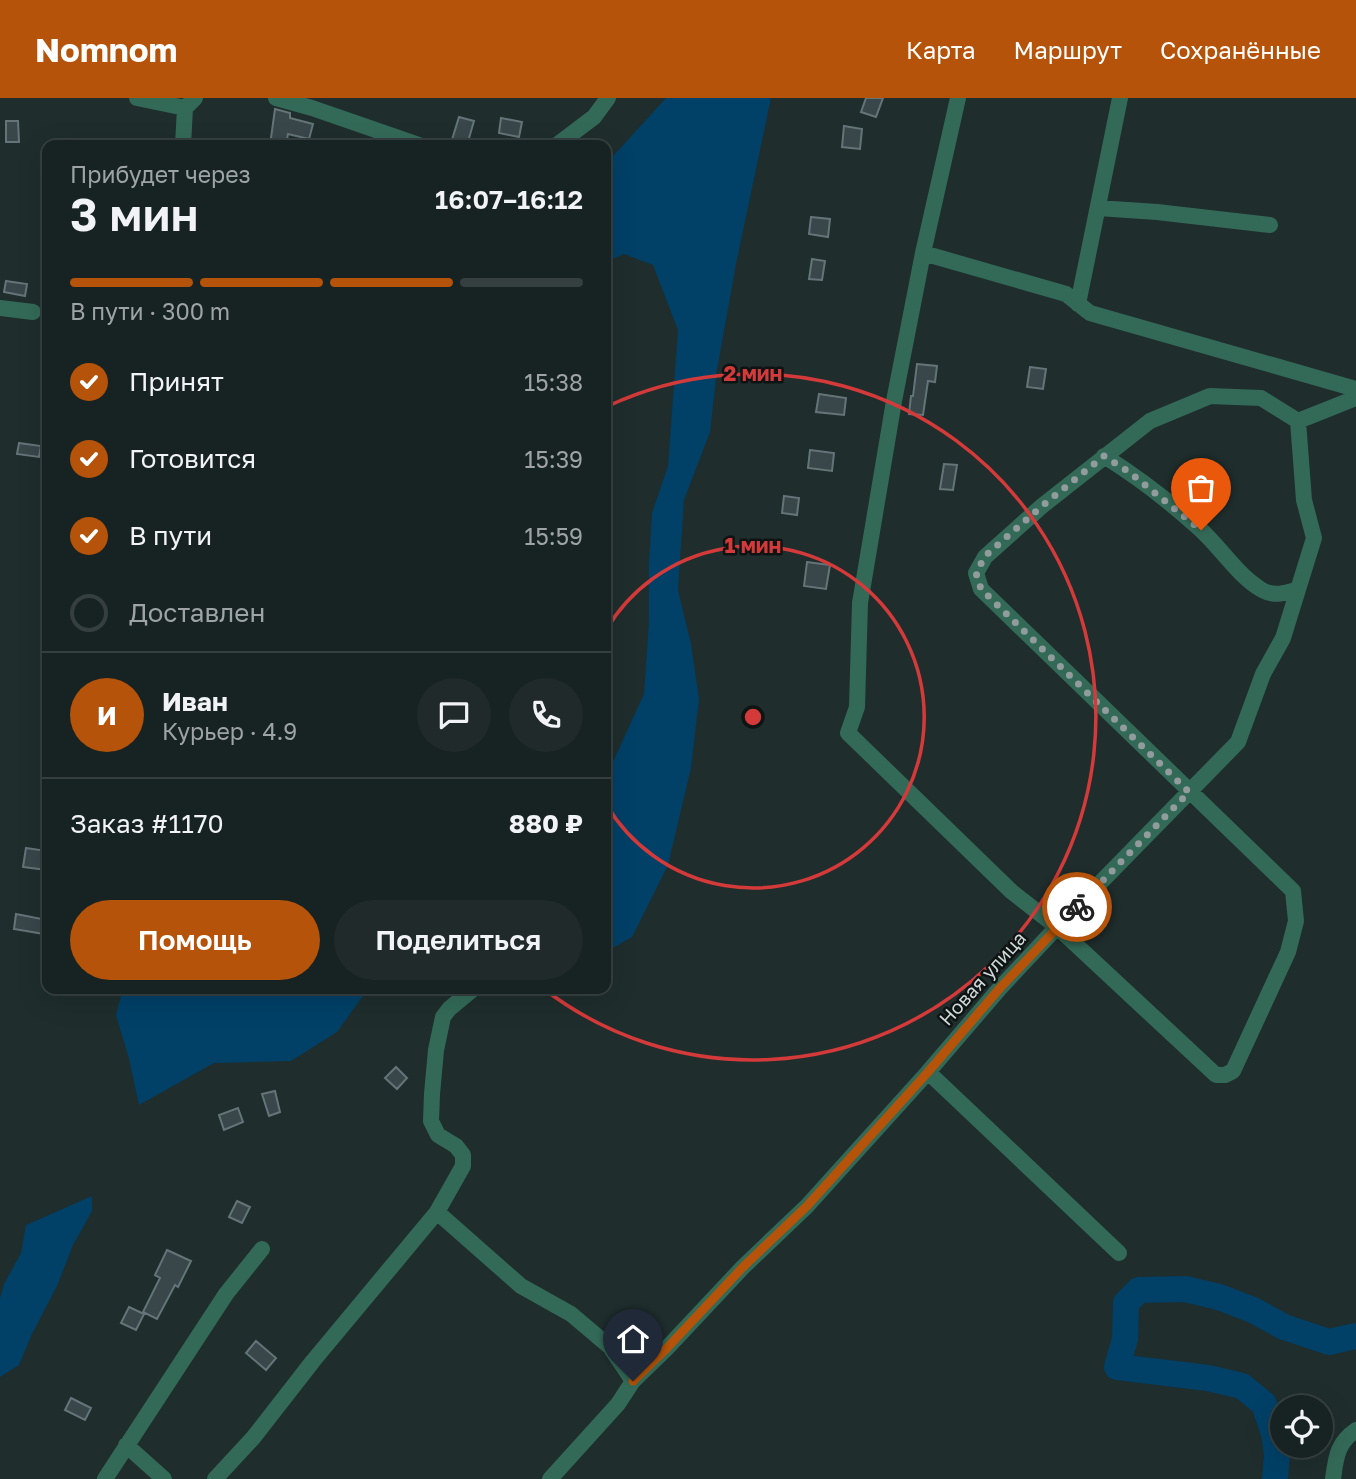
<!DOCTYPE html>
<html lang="ru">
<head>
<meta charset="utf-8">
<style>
  :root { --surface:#172222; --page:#202a2a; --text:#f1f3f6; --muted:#9ea4a5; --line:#363f40; --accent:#b45309 }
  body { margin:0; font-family:"Golos Text",sans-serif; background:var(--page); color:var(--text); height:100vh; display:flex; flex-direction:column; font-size:26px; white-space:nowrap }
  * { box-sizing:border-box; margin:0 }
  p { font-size:23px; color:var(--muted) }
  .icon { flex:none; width:38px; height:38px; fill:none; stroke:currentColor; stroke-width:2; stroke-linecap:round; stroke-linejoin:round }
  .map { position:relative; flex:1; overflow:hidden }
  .panel { position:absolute; left:42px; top:42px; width:569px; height:854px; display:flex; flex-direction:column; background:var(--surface); border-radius:14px; box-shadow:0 7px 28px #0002,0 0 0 2px var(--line) }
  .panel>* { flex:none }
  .tools { position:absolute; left:1270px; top:1297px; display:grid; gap:14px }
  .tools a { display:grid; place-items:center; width:63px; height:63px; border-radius:50%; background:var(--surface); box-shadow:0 7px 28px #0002,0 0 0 2px var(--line); font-size:35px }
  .pin { position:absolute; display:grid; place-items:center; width:60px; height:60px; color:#fff; margin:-72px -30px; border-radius:50% 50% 50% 0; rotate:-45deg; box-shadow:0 0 7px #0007 }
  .pin .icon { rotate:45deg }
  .courier { position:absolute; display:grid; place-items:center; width:70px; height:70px; margin:-35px; border:5px solid #b45309; border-radius:50%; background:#fff; color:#222; box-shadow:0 2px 9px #0007 }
  .head em { font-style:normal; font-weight:600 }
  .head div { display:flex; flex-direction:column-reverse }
  .head { display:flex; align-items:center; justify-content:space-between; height:119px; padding:0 28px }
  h1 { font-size:46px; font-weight:600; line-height:52px }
  .bar { display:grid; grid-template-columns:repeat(4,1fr); gap:10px 7px; align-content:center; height:84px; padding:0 28px }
  .bar i { height:9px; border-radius:5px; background:var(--line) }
  .bar .selected { background:var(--accent) }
  .bar p { grid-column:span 4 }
  .line { display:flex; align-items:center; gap:18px; padding:0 28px; border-top:2px solid var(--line) }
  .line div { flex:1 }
  .round { display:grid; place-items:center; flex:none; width:74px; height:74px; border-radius:37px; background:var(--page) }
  ol { padding:0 28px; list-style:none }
  li { display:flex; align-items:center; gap:21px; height:77px }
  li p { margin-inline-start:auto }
  li .icon { padding:7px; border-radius:50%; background:var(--accent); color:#fff; stroke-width:4 }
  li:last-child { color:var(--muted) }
  li i { width:38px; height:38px; border:4px solid var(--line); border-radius:50% }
  .action { display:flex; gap:14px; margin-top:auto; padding:14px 28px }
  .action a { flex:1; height:80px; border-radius:42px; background:var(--accent); color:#fff; font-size:28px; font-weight:600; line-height:80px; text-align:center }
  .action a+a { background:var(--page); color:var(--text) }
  header { display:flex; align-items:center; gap:42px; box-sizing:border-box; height:98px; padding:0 35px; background:var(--accent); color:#fff }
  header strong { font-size:33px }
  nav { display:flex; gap:38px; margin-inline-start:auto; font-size:24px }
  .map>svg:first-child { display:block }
</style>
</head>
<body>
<header>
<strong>Nomnom</strong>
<nav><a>Карта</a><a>Маршрут</a><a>Сохранённые</a></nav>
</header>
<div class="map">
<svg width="1356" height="1381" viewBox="0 0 1356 1381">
  <rect width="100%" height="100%" fill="#1f2d2d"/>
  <!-- water -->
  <path fill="#014067" d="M666 0H771L736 166 717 272 710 334 684 402 678 492 691 546 699 601 691 670 668 767 632 839 606 854V679L644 596 649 523V464L652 415 668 368 678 232 653 167 624 156 606 164V63L614 57Z
    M123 891H368L337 934 291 963 214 965 139 1007 129 961 116 917Z
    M92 1098V1113L73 1147 57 1188 32 1236 19 1267 0 1279V1200L4 1186 21 1155 26 1127Z"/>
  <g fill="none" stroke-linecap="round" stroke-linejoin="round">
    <!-- river -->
    <path stroke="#014067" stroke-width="26" d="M1275 1381 1277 1357 1274 1336 1264 1306 1242 1288 1208 1280 1117 1269 1125 1241 1126 1205 1139 1192 1185 1191 1219 1199 1253 1212 1284 1229 1329 1244 1356 1238"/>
  </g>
  <!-- building -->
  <path fill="#39464a" stroke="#657478" stroke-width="2" d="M866 0H883L876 19 861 14Z
    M275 11 290 15V20L313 26 309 41 288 36 286 47H270Z
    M459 19 474 23 467 47 451 45Z
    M501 20 522 24 519 39 499 35Z
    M6 23H18L19 44H6Z
    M844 28 862 31 860 51 842 49Z
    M811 119 830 121 828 139 809 136Z
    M812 161 825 163 822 182 809 181Z
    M6 183 27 186 25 198 4 194Z
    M917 266 937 268 935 284 928 283 923 317 909 316 911 298H913Z
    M1030 269 1046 271 1043 291 1027 289Z
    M819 296 846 300 844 317 816 314Z
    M19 345 41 348 39 359 17 356Z
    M810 352 834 355 832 373 808 370Z
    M944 366 957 367 953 392 940 391Z
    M784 398 799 400 797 417 782 415Z
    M807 464 830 467 826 491 804 488Z
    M26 750 47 753V772L23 769Z
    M16 816 47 822V833H45L44 836 14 831Z
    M396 969 407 980 397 991 385 980Z
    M275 993 280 1014 269 1018 262 996Z
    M238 1010 243 1024 224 1032 219 1017Z
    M237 1103 250 1109 242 1125 229 1119Z
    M167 1152 191 1163 178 1189 175 1187 157 1221 143 1214 160 1180 155 1177Z
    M129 1209 144 1216 136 1232 121 1225Z
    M256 1243 276 1260 266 1272 246 1255Z
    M71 1300 91 1310 85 1322 65 1312Z"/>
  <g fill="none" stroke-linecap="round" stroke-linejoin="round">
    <!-- minor -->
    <path stroke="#336a57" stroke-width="16" d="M137 0 185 10
      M276 0 312 10 419 47
      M958 0 923 155 894 303 860 505 857 609 848 635 1012 794 1057 829 1216 977H1225L1233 973 1288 854 1296 823 1293 793 981 491 976 475 985 459 1042 408 1150 323 1210 298 1261 300 1298 323
      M183 47 185 10 195 0
      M557 47 594 19 608 0
      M1098 110 1157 114 1270 127
      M923 155 1066 196 1090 215 1356 291
      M1078 206 1120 0
      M0 210 33 214
      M1104 358C1138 379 1170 404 1200 431 1221 450 1237 477 1262 492 1274 499 1286 495 1298 491
      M928 974 1119 1155
      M437 1114 521 1188 571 1216 610 1249 633 1283
      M126 1347 164 1381
      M105 1381 226 1196 262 1151
      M215 1381 253 1340 313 1263 437 1114 463 1068V1057L456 1048 438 1037 431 1023 432 996 436 952 443 919 449 911 473 891
      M550 1381 618 1306 633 1283 667 1250 743 1169 807 1108 928 974 1000 890 1057 829 1238 644 1263 576 1283 540 1314 440 1304 402 1298 323 1356 300
      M1333 1381C1336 1359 1337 1345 1356 1332"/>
  </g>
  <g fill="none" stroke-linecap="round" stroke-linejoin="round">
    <!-- done -->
    <path stroke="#929c9c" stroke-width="7" stroke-dasharray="0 12.6" d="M1077 809 1189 694 981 491 976 475 985 458 1042 408 1104 358 1129 374 1201 432"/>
    <!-- route -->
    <path stroke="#b45309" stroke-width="9" d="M633 1283 667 1250 743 1169 807 1108 928 974 1000 890 1077 809"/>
  </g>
  <!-- distance rings -->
  <g fill="none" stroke="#d53a3a" stroke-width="3.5">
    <path d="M606 532A171 171 0 1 1 606 706"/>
    <path d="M608 308A343 343 0 1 1 544 891"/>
  </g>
  <g text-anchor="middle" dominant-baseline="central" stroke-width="5" stroke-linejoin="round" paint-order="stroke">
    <!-- street labels -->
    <g font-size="19" fill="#d0d8d8" stroke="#0e1414">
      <text transform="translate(982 880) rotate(-48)">Новая улица</text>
    </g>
  </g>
  <circle cx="753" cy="619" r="10" fill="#d53a3a" stroke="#0e1414" stroke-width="3.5"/>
  <g font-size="21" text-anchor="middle" font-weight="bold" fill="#d53a3a" stroke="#0e1414" stroke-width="5" stroke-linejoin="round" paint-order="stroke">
    <text x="753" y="283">2 мин</text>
    <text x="753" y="455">1 мин</text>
  </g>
</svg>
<div class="tools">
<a><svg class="icon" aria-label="locate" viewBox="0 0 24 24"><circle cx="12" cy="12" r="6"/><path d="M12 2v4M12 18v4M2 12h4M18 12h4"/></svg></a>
</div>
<div class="pin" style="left:1201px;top:432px;background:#ea580c"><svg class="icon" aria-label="bag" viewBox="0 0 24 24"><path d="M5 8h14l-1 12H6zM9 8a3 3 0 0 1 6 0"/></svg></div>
<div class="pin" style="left:633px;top:1283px;background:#1f2937"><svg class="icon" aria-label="home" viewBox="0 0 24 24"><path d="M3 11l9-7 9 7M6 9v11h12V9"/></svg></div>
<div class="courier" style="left:1077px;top:809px"><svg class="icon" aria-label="bike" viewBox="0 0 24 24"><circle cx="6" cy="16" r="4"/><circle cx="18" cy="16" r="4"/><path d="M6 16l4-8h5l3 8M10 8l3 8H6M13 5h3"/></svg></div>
<section class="panel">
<div class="head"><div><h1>3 мин</h1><p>Прибудет через</p></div><em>16:07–16:12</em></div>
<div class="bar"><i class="selected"></i><i class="selected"></i><i class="selected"></i><i></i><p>В пути · 300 m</p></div>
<ol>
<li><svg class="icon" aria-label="check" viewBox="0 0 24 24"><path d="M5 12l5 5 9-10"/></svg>Принят<p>15:38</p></li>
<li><svg class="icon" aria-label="check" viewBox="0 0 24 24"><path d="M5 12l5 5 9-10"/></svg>Готовится<p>15:39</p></li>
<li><svg class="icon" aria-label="check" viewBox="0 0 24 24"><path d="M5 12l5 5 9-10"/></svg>В пути<p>15:59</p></li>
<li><i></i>Доставлен</li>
</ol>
<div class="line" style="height:126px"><b class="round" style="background:var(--accent);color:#fff">И</b><div><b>Иван</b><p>Курьер · 4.9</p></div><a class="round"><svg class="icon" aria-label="chat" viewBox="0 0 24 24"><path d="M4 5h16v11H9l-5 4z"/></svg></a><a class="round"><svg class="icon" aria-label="phone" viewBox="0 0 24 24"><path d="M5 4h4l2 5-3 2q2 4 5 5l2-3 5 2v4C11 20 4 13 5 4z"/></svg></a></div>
<div class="line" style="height:91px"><div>Заказ #1170</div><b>880 ₽</b></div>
<div class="action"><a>Помощь</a><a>Поделиться</a></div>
</section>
</div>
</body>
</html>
